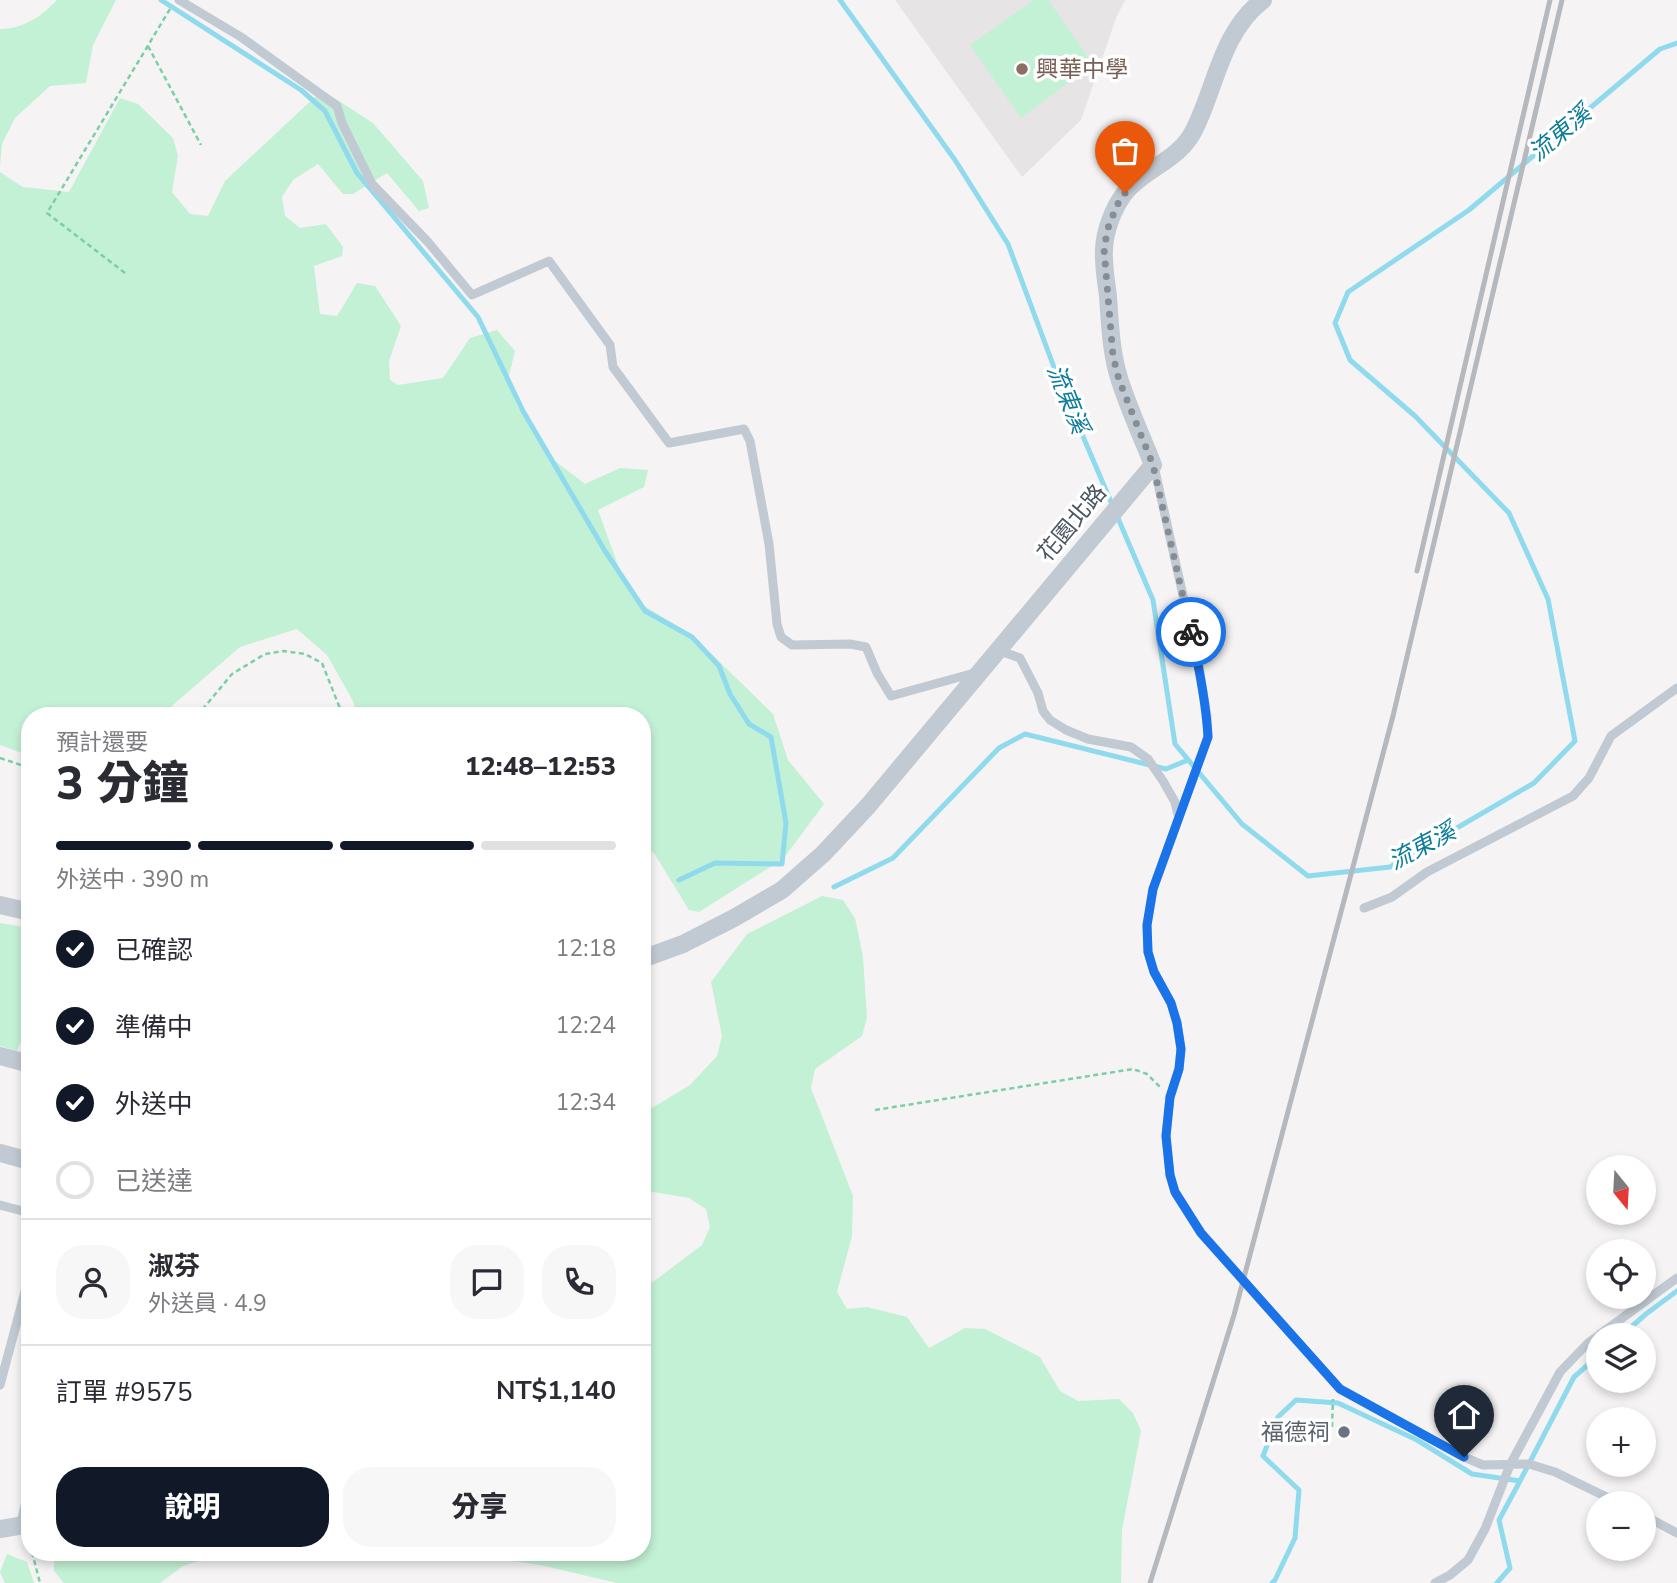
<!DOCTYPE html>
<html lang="zh-TW">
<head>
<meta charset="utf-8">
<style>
  :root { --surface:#fff; --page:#f7f7f7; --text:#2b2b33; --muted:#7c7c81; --line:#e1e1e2; --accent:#111827 }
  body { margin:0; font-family:"Nunito Sans","Noto Sans TC",sans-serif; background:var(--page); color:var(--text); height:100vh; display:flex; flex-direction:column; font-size:26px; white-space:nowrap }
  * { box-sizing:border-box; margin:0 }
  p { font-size:23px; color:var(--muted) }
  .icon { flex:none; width:38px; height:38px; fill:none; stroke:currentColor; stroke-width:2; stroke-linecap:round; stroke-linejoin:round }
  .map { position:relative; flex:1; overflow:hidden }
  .side { position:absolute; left:21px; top:707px; width:630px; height:854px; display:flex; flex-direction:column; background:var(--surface); border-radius:28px; box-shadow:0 4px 10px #0003 }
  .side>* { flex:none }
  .needle { width:46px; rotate:162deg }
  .tools { position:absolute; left:1586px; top:1155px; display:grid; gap:14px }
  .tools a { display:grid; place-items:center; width:70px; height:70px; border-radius:50%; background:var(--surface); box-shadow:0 4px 10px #0003; font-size:35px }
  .pin { position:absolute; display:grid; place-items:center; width:60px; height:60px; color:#fff; margin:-72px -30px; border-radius:50% 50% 50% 0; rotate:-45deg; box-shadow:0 0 7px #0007 }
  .pin .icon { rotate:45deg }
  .courier { position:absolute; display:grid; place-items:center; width:70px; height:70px; margin:-35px; border:5px solid #1a73e8; border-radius:50%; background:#fff; color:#222; box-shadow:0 2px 9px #0007 }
  .summary em { font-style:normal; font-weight:800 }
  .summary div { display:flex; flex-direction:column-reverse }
  .summary { display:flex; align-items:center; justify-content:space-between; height:119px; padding:0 35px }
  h1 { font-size:46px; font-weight:800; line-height:52px }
  .bar { display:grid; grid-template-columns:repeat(4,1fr); gap:10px 7px; align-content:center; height:84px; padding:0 35px }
  .bar i { height:9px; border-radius:5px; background:var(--line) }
  .bar .selected { background:var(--accent) }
  .bar p { grid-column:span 4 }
  .line { display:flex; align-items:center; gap:18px; padding:0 35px; border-top:2px solid var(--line) }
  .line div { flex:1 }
  .round { display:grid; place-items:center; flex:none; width:74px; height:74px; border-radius:28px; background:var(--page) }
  ol { padding:0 35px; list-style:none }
  li { display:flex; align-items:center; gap:21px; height:77px }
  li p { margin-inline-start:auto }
  li .icon { padding:7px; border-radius:50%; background:var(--accent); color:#fff; stroke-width:4 }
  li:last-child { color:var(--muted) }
  li i { width:38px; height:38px; border:4px solid var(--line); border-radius:50% }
  .action { display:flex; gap:14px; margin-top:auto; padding:14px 35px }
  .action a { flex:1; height:80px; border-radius:28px; background:var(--accent); color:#fff; font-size:28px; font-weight:800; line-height:80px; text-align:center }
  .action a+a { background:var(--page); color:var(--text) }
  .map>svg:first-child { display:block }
</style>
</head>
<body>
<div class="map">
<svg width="1677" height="1583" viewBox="0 0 1677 1583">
  <rect width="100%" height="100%" fill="#f5f3f3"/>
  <!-- education -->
  <path fill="#e6e4e5" d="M895 0H1125L1116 18 1081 120 1022 177Z"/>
  <!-- green -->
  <path fill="#c3f1d5" d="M57 0H116L93 45 86 83 50 86 15 118 2 144 0 166V29C23 29 42 16 57 0Z
    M1034 0H1048L1093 64 1021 118 970 45Z
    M325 92 373 123 423 181 429 208 419 211 387 173 353 194H343L318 164 293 180 282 197 285 216 300 228 326 224 343 247 342 256 314 266 320 314 337 316 357 283 375 286 401 326 389 361 390 380 398 385 443 378 470 338 497 330 515 351 508 379 517 406 555 461 585 484 620 468 648 470 644 487 598 510 620 571 641 604 691 634 773 714 788 760 824 804 783 859 699 912 689 910 654 853 645 848 642 849V716H357L353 701 327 655 297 629 240 647 160 716H30V756L0 745V172L23 187 69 192 120 98 138 104 173 138 178 156 172 192 190 214 208 216 225 181 317 95Z
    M822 896 843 900 855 918 863 957 867 1018 862 1036 815 1069 811 1088 853 1196 852 1236 837 1292 847 1309 867 1307 907 1317 929 1348 965 1328 985 1329 1040 1357 1060 1391 1078 1401 1119 1399 1133 1413 1141 1431 1122 1530 1121 1583H617L540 1565 454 1552H642V1283L653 1282 702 1245 710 1227 706 1209 689 1198 647 1191 642 1179V1114L690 1085 717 1056 722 1036 711 982 747 934Z
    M0 923 30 928V1017L17 1051 0 1046Z
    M54 1552H227L183 1566 160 1583H64L54 1571Z
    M7 1554 27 1562 34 1583H5L0 1572Z"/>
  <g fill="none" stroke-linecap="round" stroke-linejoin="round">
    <!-- stream -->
    <path stroke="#90daee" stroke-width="5" d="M161 0 301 90 325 111 357 173 478 317 523 411 605 551 645 611 692 637 719 666 730 694 749 724 771 737 786 823 782 864 715 863 679 880
      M840 0 955 160 1008 244 1058 378 1153 600 1175 744 1242 824 1308 876 1390 867 1534 783 1575 741 1548 599 1509 513 1415 416 1350 360 1335 323 1348 292 1469 210 1660 49 1677 43
      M834 887 893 858 999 748 1025 734 1166 769 1188 760
      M1622 1335 1646 1314 1677 1291
      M1272 1583 1275 1580 1295 1538 1299 1490 1263 1456 1278 1417 1296 1400 1338 1403 1417 1440 1472 1474 1520 1481 1574 1377 1598 1356
      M1497 1583 1510 1568 1499 1520 1520 1481"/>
    <!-- path -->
    <path stroke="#7ad0a6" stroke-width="2.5" stroke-dasharray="5 3.5" stroke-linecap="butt" d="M148 46 201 145
      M125 273 47 213 170 9
      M197 716 232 674 265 654 284 651 305 654 322 663 343 716
      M0 758 30 768
      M875 1110 1133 1069 1147 1074 1160 1087
      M1332 1427 1333 1399
      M32 1552 40 1583"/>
    <!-- lane -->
    <path stroke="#c1cad2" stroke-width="9" d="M179 0 241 37 337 106 342 123 372 184 428 242 472 295 549 261 610 345 613 367 669 443 744 429 750 441 769 544 777 624 781 637 792 645 850 644 866 647 877 673 891 696 978 672
      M1154 466 1199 667 1207 716 1208 737 1153 889 1147 925 1148 952 1154 972 1171 1003 1177 1023 1181 1049 1179 1069 1170 1097 1166 1136 1170 1175 1175 1192 1201 1233 1340 1389 1464 1457 1483 1465 1529 1464 1555 1472 1619 1503
      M997 650 1020 658 1038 693 1043 711 1050 720 1066 730 1088 739 1131 747 1148 759 1163 781 1175 802 1178 815
      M1364 908 1392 897 1427 872 1573 796 1589 778 1611 736 1677 688
      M0 1205 30 1213
      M1599 1335 1677 1278
      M0 1385 30 1273
      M1643 1515 1677 1533
      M1435 1583 1450 1575 1468 1560 1485 1529 1510 1465 1560 1372 1587 1344 1598 1336"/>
    <!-- street -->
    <path stroke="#c1cad2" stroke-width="18" d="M0 905 30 912
      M642 959 683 944 734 918 782 890 823 854 868 806 1153 465C1142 437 1129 409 1120 381 1111 354 1110 325 1108 296 1106 281 1103 264 1104 249 1105 230 1113 209 1124 194 1143 169 1180 160 1194 130 1216 87 1221 32 1263 0
      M0 1056 30 1064
      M0 1153 30 1161
      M25 1525 30 1504
      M0 1529 30 1524"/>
    <!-- rail -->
    <path stroke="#b5b8bd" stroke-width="5" d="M1417 571 1550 0
      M1150 1583 1234 1315 1393 716 1562 0"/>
  </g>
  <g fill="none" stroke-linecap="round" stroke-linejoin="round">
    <!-- done -->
    <path stroke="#868d94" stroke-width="7" stroke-dasharray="0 12.6" d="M1125 193 1117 205 1108 228 1104 249 1113 356 1119 380 1153 465 1191 632"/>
    <!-- route -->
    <path stroke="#1a73e8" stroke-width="9" d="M1191 632C1199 667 1206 701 1208 737L1153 889 1147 925 1148 952 1154 972 1171 1003 1177 1023 1181 1049 1179 1069 1170 1097 1166 1136 1170 1175 1175 1192 1201 1233 1340 1389 1464 1457"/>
  </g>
  <!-- markers -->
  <circle fill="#8d6e63" stroke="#fff" stroke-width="2.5" cx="1022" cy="69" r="7"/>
  <circle fill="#6b7280" stroke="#fff" stroke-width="2.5" cx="1344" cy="1432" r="7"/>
  <g text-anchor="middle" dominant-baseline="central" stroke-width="7" stroke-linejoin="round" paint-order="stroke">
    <!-- education labels -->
    <g font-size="23" fill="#785e54" stroke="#fff" text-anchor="start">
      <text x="1036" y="69">興華中學</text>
    </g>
    <!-- street labels -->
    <g font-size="23" fill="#4a5661" stroke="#fff">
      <text transform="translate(1072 523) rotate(-50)">花園北路</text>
    </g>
    <!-- worship labels -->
    <g font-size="23" fill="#5b616d" stroke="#fff" text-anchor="end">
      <text x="1330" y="1432">福德祠</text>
    </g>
    <!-- water labels -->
    <g font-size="24" font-style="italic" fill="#0c7c9b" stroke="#fff">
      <text transform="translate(1560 133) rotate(-40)">流東溪</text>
      <text transform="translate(1068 399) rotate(68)">流東溪</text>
      <text transform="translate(1422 846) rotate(-28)">流東溪</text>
    </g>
  </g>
</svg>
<div class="tools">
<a><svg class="needle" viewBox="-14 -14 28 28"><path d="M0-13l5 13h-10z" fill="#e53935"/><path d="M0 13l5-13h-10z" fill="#7c7c81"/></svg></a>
<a><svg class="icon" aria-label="locate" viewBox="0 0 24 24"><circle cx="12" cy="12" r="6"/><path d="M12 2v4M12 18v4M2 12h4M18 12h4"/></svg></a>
<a><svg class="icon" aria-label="layers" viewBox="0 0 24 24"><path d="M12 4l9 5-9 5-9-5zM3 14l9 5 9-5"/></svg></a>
<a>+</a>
<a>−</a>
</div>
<div class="pin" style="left:1125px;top:193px;background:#ea580c"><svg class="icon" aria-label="bag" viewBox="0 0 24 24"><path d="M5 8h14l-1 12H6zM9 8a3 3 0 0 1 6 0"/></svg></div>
<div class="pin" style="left:1464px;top:1457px;background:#1f2937"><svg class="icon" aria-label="home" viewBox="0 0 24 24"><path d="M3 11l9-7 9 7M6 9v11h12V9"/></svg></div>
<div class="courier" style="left:1191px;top:632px"><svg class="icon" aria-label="bike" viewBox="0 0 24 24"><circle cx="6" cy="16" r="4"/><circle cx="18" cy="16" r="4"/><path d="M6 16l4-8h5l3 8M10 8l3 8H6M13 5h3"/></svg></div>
<section class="side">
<div class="summary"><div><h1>3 分鐘</h1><p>預計還要</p></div><em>12:48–12:53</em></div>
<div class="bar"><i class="selected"></i><i class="selected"></i><i class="selected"></i><i></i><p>外送中 · 390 m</p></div>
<ol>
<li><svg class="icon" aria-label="check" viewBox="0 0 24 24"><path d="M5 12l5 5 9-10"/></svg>已確認<p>12:18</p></li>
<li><svg class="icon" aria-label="check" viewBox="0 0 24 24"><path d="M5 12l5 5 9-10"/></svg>準備中<p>12:24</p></li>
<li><svg class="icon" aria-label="check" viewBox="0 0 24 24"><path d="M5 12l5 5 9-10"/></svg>外送中<p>12:34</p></li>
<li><i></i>已送達</li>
</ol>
<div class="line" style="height:126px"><a class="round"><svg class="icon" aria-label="person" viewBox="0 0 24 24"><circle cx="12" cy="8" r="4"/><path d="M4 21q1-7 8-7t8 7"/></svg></a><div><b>淑芬</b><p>外送員 · 4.9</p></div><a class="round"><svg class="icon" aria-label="chat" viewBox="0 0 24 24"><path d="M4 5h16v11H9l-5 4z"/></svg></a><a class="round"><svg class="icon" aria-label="phone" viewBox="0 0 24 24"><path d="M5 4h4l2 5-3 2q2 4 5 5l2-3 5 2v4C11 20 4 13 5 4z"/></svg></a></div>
<div class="line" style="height:91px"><div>訂單 #9575</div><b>NT$1,140</b></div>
<div class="action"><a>說明</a><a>分享</a></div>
</section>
</div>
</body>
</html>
